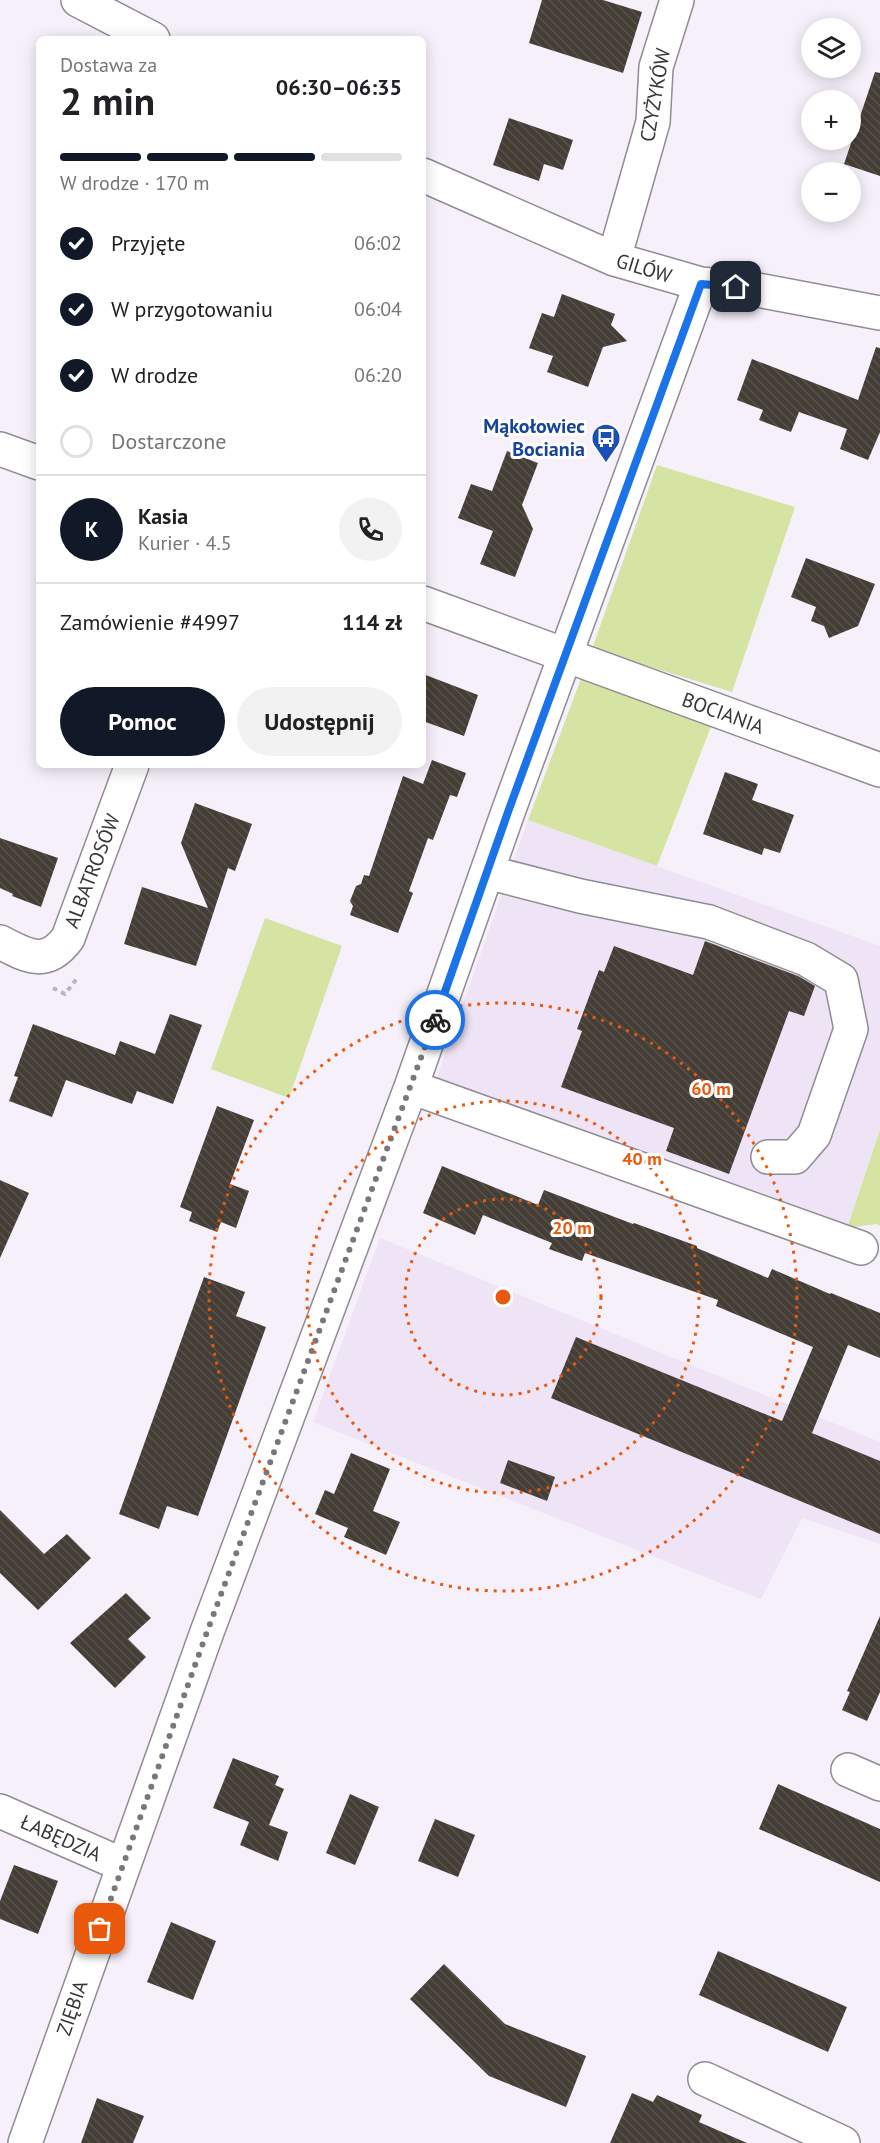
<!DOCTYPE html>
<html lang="pl">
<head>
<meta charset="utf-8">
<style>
  :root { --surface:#fff; --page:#f2f2f2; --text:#202124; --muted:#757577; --line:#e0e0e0; --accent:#111827 }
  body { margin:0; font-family:"PT Sans",sans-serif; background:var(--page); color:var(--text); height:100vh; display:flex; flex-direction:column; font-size:22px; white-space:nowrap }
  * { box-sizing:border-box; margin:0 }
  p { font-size:20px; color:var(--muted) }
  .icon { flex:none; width:33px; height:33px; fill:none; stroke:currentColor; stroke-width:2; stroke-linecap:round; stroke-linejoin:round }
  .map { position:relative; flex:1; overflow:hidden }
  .panel { position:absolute; left:36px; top:36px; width:390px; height:732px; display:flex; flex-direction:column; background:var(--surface); border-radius:9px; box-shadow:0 3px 15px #0003 }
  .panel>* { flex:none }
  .tools { position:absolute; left:801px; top:18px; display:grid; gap:12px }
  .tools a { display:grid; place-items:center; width:60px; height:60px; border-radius:50%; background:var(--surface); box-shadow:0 3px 15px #0003; font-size:30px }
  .pin { position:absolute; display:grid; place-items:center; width:51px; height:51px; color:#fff; margin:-26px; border-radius:12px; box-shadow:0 3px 9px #0006 }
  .courier { position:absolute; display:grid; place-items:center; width:60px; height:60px; margin:-30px; border:4px solid #1a73e8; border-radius:50%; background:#fff; color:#222; box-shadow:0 2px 8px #0007 }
  .headline em { font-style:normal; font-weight:800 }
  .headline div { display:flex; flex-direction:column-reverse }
  .headline { display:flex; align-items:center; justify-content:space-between; height:102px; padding:0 24px }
  h1 { font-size:39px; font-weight:800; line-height:45px }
  .bar { display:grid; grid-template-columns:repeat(4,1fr); gap:9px 6px; align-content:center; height:72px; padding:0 24px }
  .bar i { height:8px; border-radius:4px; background:var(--line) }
  .bar .active { background:var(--accent) }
  .bar p { grid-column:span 4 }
  .line { display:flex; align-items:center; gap:15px; padding:0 24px; border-top:2px solid var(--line) }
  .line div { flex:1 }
  .round { display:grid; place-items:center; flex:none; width:63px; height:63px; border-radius:32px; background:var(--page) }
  ol { padding:0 24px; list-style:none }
  li { display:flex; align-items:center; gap:18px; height:66px }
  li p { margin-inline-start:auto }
  li .icon { padding:6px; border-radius:50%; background:var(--accent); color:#fff; stroke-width:4 }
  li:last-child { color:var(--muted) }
  li i { width:33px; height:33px; border:3px solid var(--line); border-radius:50% }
  .primary-button { display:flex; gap:12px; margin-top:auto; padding:12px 24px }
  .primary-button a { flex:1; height:69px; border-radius:36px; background:var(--accent); color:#fff; font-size:24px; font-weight:800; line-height:69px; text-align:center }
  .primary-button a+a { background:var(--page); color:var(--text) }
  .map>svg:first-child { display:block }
</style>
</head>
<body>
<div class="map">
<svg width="880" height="2143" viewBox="0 0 880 2143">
  <defs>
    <pattern id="building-back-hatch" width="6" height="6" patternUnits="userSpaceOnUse" patternTransform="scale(1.5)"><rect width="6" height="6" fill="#453e37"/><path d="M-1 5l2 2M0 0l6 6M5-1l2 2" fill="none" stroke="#58524c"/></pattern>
  </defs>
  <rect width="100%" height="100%" fill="#f6f0fa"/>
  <!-- built -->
  <path fill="#efe4f5" d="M528 820 880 946V1130L847 1228 436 1080Z
    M380 1238 880 1442V1544L802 1518 761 1599 313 1422Z"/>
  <!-- green -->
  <path fill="#d5e4a2" d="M657 465 795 507 732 692 592 649Z
    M582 676 712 724 657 866 528 820Z
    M265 918 342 946 289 1098 211 1069Z
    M880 1130V1226L877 1224 847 1228Z"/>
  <!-- building -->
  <path fill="url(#building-back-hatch)" d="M542 0H603L642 12 623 73 529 43Z
    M875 72 880 73V176L844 164Z
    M509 118 573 140 563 170 544 164 539 181 493 165Z
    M562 294 615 314 611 325 627 341 603 347 588 387 547 372 553 356 529 348 542 313 554 317Z
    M876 347 880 348V432L868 460 840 449 847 429 799 412 791 432 759 420 763 410 737 400 752 359 858 400Z
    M507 451 538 463 522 505 533 529 515 577 480 564 493 531 458 518 471 484 492 491Z
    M806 558 875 584 858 626 829 638 824 626 811 621 816 607 791 597Z
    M423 674 478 695 464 736 423 721Z
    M432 760 466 773 457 797 450 795 433 840 428 838 409 891 413 893 398 933 350 915 353 906 350 901 356 886 361 884 364 875 369 876 403 776 423 784Z
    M725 772 758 784 752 800 794 815 780 853 764 848 762 855 703 834Z
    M195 803 252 824 235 871 228 868 196 966 124 944 142 887 208 908 181 843Z
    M0 838 58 858 41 907 12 896 13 894 0 888Z
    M705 941 798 976 815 986 804 1016 789 1011 729 1174 666 1151 674 1128 561 1087 582 1031 577 1029 599 970 604 972 614 946 693 975Z
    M170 1014 202 1025 173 1104 137 1091 132 1104 66 1080 52 1117 9 1101 18 1077 14 1076 33 1024 115 1055 120 1041 155 1054Z
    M217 1106 254 1120 230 1184 249 1191 236 1228 221 1222 217 1232 189 1221 192 1212 180 1207Z
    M442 1166 538 1205 544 1190 633 1224 634 1223 697 1246V1248L768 1278 772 1269 830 1294 831 1293 880 1313V1358L848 1345 812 1433 880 1461V1534L551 1398 576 1337 782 1421 813 1347 716 1306 718 1300 585 1253 582 1261 549 1249 552 1243 483 1215 475 1235 423 1213Z
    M0 1180 29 1193 0 1258Z
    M204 1277 245 1292 236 1316 266 1327 198 1516 167 1506 159 1529 119 1514Z
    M351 1453 390 1469 373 1511 400 1522 386 1555 344 1537 348 1528 315 1514 325 1490 334 1494Z
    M508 1460 555 1477 547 1501 500 1483Z
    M0 1510 44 1554 67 1534 91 1558 38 1610 0 1573Z
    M126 1593 151 1618 128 1639 146 1657 115 1688 70 1643Z
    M880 1616V1692L867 1721 842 1710 850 1692 847 1691Z
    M233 1758 279 1776 275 1785 284 1789 269 1825 288 1832 278 1861 240 1845 249 1822 213 1808Z
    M778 1784 880 1829V1882L759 1829Z
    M350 1794 379 1807 355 1865 326 1853Z
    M435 1819 475 1835 458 1877 418 1861Z
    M14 1865 58 1881 38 1934 0 1919V1901Z
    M171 1922 216 1941 193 2000 147 1982Z
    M718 1951 847 2007 828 2052 699 1995Z
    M444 1964 505 2024 586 2056 566 2107 489 2076 410 1999Z
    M632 2093 653 2102 657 2095 702 2115 699 2122 747 2143H610Z
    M97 2098 144 2116 133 2143H81Z"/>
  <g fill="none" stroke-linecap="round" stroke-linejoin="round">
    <!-- minor casing -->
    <g stroke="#908b94" stroke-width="36">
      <path id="minor" d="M78 0 153 39
        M423 175 614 259 701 284 752 289 880 313
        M614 259 653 122 656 67 677 0
        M0 449 39 463
        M423 603 880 770
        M487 872 580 896 709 922 806 959 841 980 851 1029 814 1135 795 1157H768
        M0 942C27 956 46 968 68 938L132 765
        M411 1087 861 1248
        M848 1770 880 1784
        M0 1811 123 1865
        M705 2079 843 2143
        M25 2143 207 1632 411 1087 508 812 701 284"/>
    </g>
    <!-- path -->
    <path stroke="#bab5bd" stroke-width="4" stroke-dasharray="4.5 4.5" stroke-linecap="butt" d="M53 988 65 994 78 977"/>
    <!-- minor -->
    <use href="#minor" stroke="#fff" stroke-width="33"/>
  </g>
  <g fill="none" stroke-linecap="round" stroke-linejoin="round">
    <!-- done -->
    <path stroke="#79767c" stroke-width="6" stroke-dasharray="0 10.8" d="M100 1929 207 1632 435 1020"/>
    <!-- route -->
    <path stroke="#1a73e8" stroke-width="8" d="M435 1020 508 812 701 284 736 287"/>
  </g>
  <!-- distance rings -->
  <g fill="none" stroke="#e8590c" stroke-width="3" stroke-dasharray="3 6">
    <circle cx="503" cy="1297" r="98"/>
    <circle cx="503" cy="1297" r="196"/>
    <circle cx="503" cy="1297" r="294"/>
  </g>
  <!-- icons -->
  <defs>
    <g id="bus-pin" transform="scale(1.5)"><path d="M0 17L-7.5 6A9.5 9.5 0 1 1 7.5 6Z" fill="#1a4fb4" stroke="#fff"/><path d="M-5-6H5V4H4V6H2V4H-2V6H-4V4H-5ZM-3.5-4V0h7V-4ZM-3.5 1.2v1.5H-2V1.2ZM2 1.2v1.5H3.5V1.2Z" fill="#fff"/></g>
  </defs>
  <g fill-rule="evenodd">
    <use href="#bus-pin" x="606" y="438"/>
  </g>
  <g text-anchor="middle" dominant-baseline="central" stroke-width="6" stroke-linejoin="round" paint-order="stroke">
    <!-- street labels -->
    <g font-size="20" fill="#363438" stroke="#fff">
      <text transform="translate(655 95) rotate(-80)">CZYŻYKÓW</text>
      <text transform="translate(644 268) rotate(17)">GILÓW</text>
      <text transform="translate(723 713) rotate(20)">BOCIANIA</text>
      <text transform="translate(92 871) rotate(-69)">ALBATROSÓW</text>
      <text transform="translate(61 1838) rotate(24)">ŁABĘDZIA</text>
      <text transform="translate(72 2008) rotate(-71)">ZIĘBIA</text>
    </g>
    <!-- transit labels -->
    <g font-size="20" font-weight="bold" fill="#164399" stroke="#fff" text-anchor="end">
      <text x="585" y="426">Mąkołowiec<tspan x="585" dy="23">Bociania</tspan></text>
    </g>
  </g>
  <circle cx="503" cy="1297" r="9" fill="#e8590c" stroke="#fff" stroke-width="3"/>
  <g font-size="18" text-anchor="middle" font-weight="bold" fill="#e8590c" stroke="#fff" stroke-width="6" stroke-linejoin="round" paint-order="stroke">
    <text x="711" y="1095">60 m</text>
    <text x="642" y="1165">40 m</text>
    <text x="572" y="1234">20 m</text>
  </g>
</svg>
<div class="tools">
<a><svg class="icon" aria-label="layers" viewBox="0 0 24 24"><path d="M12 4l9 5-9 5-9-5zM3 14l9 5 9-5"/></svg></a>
<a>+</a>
<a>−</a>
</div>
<div class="pin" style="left:100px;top:1929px;background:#ea580c"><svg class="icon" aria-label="bag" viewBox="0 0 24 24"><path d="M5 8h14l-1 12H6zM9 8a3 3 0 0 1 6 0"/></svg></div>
<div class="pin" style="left:736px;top:287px;background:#1f2937"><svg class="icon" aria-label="home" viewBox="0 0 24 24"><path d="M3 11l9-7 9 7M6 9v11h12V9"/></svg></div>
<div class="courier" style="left:435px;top:1020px"><svg class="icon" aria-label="bike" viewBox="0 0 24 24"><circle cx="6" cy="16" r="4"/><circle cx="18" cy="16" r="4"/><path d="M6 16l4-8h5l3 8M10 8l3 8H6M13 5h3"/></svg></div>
<section class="panel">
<div class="headline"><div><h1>2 min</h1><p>Dostawa za</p></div><em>06:30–06:35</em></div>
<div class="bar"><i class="active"></i><i class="active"></i><i class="active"></i><i></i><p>W drodze · 170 m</p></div>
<ol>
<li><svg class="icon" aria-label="check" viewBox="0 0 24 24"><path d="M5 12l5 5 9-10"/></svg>Przyjęte<p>06:02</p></li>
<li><svg class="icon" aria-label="check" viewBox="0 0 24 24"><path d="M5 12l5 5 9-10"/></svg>W przygotowaniu<p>06:04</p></li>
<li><svg class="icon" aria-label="check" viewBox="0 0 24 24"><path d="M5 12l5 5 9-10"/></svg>W drodze<p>06:20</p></li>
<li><i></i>Dostarczone</li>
</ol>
<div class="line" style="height:108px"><b class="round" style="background:var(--accent);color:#fff">K</b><div><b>Kasia</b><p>Kurier · 4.5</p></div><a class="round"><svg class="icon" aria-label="phone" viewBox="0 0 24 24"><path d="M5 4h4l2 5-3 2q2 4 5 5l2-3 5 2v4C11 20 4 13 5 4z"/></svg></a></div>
<div class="line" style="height:78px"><div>Zamówienie #4997</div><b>114 zł</b></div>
<div class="primary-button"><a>Pomoc</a><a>Udostępnij</a></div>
</section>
</div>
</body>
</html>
